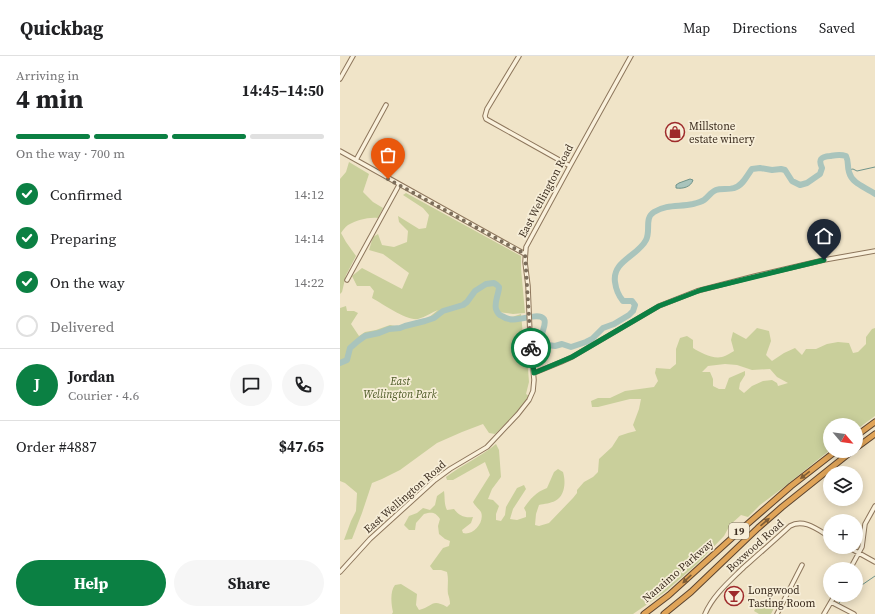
<!DOCTYPE html>
<html lang="en">
<head>
<meta charset="utf-8">
<style>
  :root { --surface:#fff; --page:#f6f6f6; --text:#202124; --muted:#757577; --line:#e0e0e0; --accent:#0b8043 }
  body { margin:0; font-family:"Source Serif 4",serif; background:var(--page); color:var(--text); height:100vh; display:flex; flex-direction:column; font-size:15px; white-space:nowrap }
  * { box-sizing:border-box; margin:0 }
  p { font-size:13px; color:var(--muted) }
  .icon { flex:none; width:22px; height:22px; fill:none; stroke:currentColor; stroke-width:2; stroke-linecap:round; stroke-linejoin:round }
  .map { position:relative; flex:1; overflow:hidden }
  .side { display:flex; flex-direction:column; background:var(--surface); width:340px }
  .side>* { flex:none }
  .needle { width:26px; rotate:119deg }
  .controls { position:absolute; left:483px; top:362px; display:grid; gap:8px }
  .controls a { display:grid; place-items:center; width:40px; height:40px; border-radius:50%; background:var(--surface); box-shadow:0 2px 10px #0003; font-size:20px }
  .pin { position:absolute; display:grid; place-items:center; width:34px; height:34px; color:#fff; margin:-41px -17px; border-radius:50% 50% 50% 0; rotate:-45deg; box-shadow:0 0 4px #0007 }
  .pin .icon { rotate:45deg }
  .courier { position:absolute; display:grid; place-items:center; width:40px; height:40px; margin:-20px; border:3px solid #0b8043; border-radius:50%; background:#fff; color:#222; box-shadow:0 1px 5px #0007 }
  .headline em { font-style:normal; font-weight:700 }
  .headline div { display:flex; flex-direction:column-reverse }
  .headline { display:flex; align-items:center; justify-content:space-between; height:68px; padding:0 16px }
  h1 { font-size:26px; font-weight:700; line-height:30px }
  .bar { display:grid; grid-template-columns:repeat(4,1fr); gap:6px 4px; align-content:center; height:48px; padding:0 16px }
  .bar i { height:5px; border-radius:3px; background:var(--line) }
  .bar .on { background:var(--accent) }
  .bar p { grid-column:span 4 }
  .line { display:flex; align-items:center; gap:10px; padding:0 16px; border-top:1px solid var(--line) }
  .line div { flex:1 }
  .round { display:grid; place-items:center; flex:none; width:42px; height:42px; border-radius:21px; background:var(--page) }
  ol { padding:0 16px; list-style:none }
  li { display:flex; align-items:center; gap:12px; height:44px }
  li p { margin-inline-start:auto }
  li .icon { padding:4px; border-radius:50%; background:var(--accent); color:#fff; stroke-width:4 }
  li:last-child { color:var(--muted) }
  li i { width:22px; height:22px; border:2px solid var(--line); border-radius:50% }
  .action { display:flex; gap:8px; margin-top:auto; padding:8px 16px }
  .action a { flex:1; height:46px; border-radius:24px; background:var(--accent); color:#fff; font-size:16px; font-weight:700; line-height:46px; text-align:center }
  .action a+a { background:var(--page); color:var(--text) }
  header { display:flex; align-items:center; gap:24px; box-sizing:border-box; height:56px; padding:0 20px; background:var(--surface); border-bottom:1px solid var(--line) }
  header strong { font-size:19px }
  nav { display:flex; gap:22px; margin-inline-start:auto; font-size:14px }
  main { display:flex; flex:1; min-height:0 }
  .map>svg:first-child { display:block }
</style>
</head>
<body>
<header>
<strong>Quickbag</strong>
<nav><a>Map</a><a>Directions</a><a>Saved</a></nav>
</header>
<main>
<section class="side">
<div class="headline"><div><h1>4 min</h1><p>Arriving in</p></div><em>14:45–14:50</em></div>
<div class="bar"><i class="on"></i><i class="on"></i><i class="on"></i><i></i><p>On the way · 700 m</p></div>
<ol>
<li><svg class="icon" aria-label="check" viewBox="0 0 24 24"><path d="M5 12l5 5 9-10"/></svg>Confirmed<p>14:12</p></li>
<li><svg class="icon" aria-label="check" viewBox="0 0 24 24"><path d="M5 12l5 5 9-10"/></svg>Preparing<p>14:14</p></li>
<li><svg class="icon" aria-label="check" viewBox="0 0 24 24"><path d="M5 12l5 5 9-10"/></svg>On the way<p>14:22</p></li>
<li><i></i>Delivered</li>
</ol>
<div class="line" style="height:72px"><b class="round" style="background:var(--accent);color:#fff">J</b><div><b>Jordan</b><p>Courier · 4.6</p></div><a class="round"><svg class="icon" aria-label="chat" viewBox="0 0 24 24"><path d="M4 5h16v11H9l-5 4z"/></svg></a><a class="round"><svg class="icon" aria-label="phone" viewBox="0 0 24 24"><path d="M5 4h4l2 5-3 2q2 4 5 5l2-3 5 2v4C11 20 4 13 5 4z"/></svg></a></div>
<div class="line" style="height:52px"><div>Order #4887</div><b>$47.65</b></div>
<div class="action"><a>Help</a><a>Share</a></div>
</section>
<div class="map">
<svg width="535" height="558" viewBox="0 0 535 558">
  <rect width="100%" height="100%" fill="#f0e4c8"/>
  <!-- green -->
  <path fill="#c9cf9b" fill-rule="evenodd" d="M9 106 29 118 23 136 33 146 43 152 38 162C28 161 17 164 8 169 5 171 3 174 1 177L6 186 16 200 6 219 2 236 0 238V123L6 116Z
    M66 137 181 200V212L185 257 173 258 158 256 169 262 181 258 183 279 186 287 189 326 186 338 189 340 180 353 155 378 149 377 143 368 122 376 97 387 60 414 42 423 32 427 22 457 12 483 4 484 11 465 16 455 17 437 5 427 0 425V252L6 250 7 255H14L18 257 11 268 19 280 25 276 36 274 50 269 60 271 64 270 75 265 88 262 98 254C92 256 86 261 78 263 67 265 43 248 32 242L34 235 30 230H17L12 220 22 212 62 233 69 217 43 198 29 194 33 181 38 178 42 189 54 191 67 186 68 175 59 166 58 160 79 173 86 172 89 159 83 152 63 139Z
    M417 272 429 275 431 285 426 299 432 305 444 297 455 292 462 299 466 293H476L487 288 498 286 509 287 513 297 518 296 526 288V281L532 273 535 272V360L516 374V369H490V394L444 431 420 449 408 461 401 459 390 469 384 480 357 508 325 536 293 558H52L53 556C51 548 50 535 55 529L61 528 77 538 76 549 79 554C93 551 91 542 107 551L110 548C110 544 109 541 108 538 107 530 109 525 107 516L101 514H93L90 510 103 492 109 490 110 485 105 483 99 478 98 470 100 463C95 456 92 456 84 458L76 467 75 474H69L64 469 69 460 77 457 83 452 90 454 95 449 97 440 104 435C105 442 104 448 107 454L114 453C119 460 125 462 133 461L131 467 122 474 123 477C133 480 145 466 141 456 139 453 135 450 133 446L150 419 145 406 113 424H107L106 421C122 409 140 401 156 388L159 394 161 421 152 433 148 443 153 444 159 450 156 458V464L161 465 165 459 166 451 177 432 184 429 186 433 173 453 170 463 177 464 186 461V456L184 452C190 443 196 436 207 432L214 416 218 413 223 416C226 426 225 440 215 445 211 447 204 448 199 449L196 458 195 469 199 470 209 467 233 442 237 437V434L244 426 253 421 258 416 259 403 272 391 279 380 288 377 296 375 293 369 299 353 301 343H290L258 351H252L251 345 258 342H270L285 335 314 331 318 325 315 317 316 312 330 313 336 308V293L340 282 347 280 353 284V292C361 297 372 303 382 301 386 300 390 297 394 295L391 284 393 276 406 283ZM385 308 397 309 412 314 430 313 437 321 448 327 438 330 437 327 432 324 423 325 412 330 404 337 399 333 400 327 405 319V315L389 322 385 333H379L373 330V323L370 316H362L368 310Z
    M420 545 434 552 431 558H419L414 555Z"/>
  <!-- water -->
  <path fill="#a9c4bc" stroke="#6f938a" d="M350 123 353 124C351 131 343 133 336 132V129L339 127Z"/>
  <g fill="none" stroke-linecap="round" stroke-linejoin="round">
    <!-- stream -->
    <path stroke="#6f938a" stroke-width="1" d="M508 114 513 113 517 115 535 111
      M516 533 535 520
      M499 547 506 539"/>
    <!-- river -->
    <path stroke="#a9c4bc" stroke-width="6" d="M0 307 7 304 10 292 18 285 25 280 39 277 49 273 60 272 65 270 85 265 94 262 103 255 123 249 127 246 135 235 146 228 154 227 157 229 159 231C159 237 154 247 156 253 157 256 159 259 162 260 175 270 197 254 204 263 207 268 201 276 202 281 202 283 203 285 204 287L208 289 215 290 222 288 231 291 246 286 252 283 263 272 274 268 289 259 293 255 295 249 292 245H283C278 239 276 234 275 226 272 205 298 200 306 184 311 175 304 162 314 156 327 148 339 151 353 148 357 147 361 146 364 144 368 141 371 136 376 134 381 132 388 134 394 132 403 130 407 119 412 113L420 112 432 114 441 113 445 114 452 125 460 129 467 127 480 118 482 112C478 103 481 101 490 100 496 99 500 98 506 100 509 106 507 110 509 116 512 128 526 131 535 138"/>
    <!-- minor casing -->
    <g stroke="#8d765c" stroke-width="5.5">
      <path id="minor" d="M179 0 147 53 145 60 146 63 230 110
        M0 23 13 0
        M0 95 185 198
        M16 104 46 49
        M7 224 59 129
        M194 317 221 306 232 301 319 250 357 235 415 220 484 204 535 195
        M508 491 535 506
        M510 513 522 491 525 468 535 450
        M0 516 30 483 95 424 110 413 147 391 178 358 189 344 193 335 194 324 190 279 188 230 185 206 186 191 230 110 291 0
        M491 546 514 558
        M365 558C373 539 390 525 404 511 420 497 435 484 450 470 464 462 478 474 490 481
        M437 558 462 509
        M484 558 495 539"/>
    </g>
    <!-- highway casing -->
    <g stroke="#5b4430" stroke-width="7">
      <path id="highway" d="M516 380 535 366
        M516 392 535 378
        M304 558 329 539 404 471 451 430 496 395
        M324 558 351 536 418 472 442 451 512 395"/>
    </g>
    <!-- minor -->
    <use href="#minor" stroke="#faf1dc" stroke-width="3.5"/>
    <!-- highway -->
    <use href="#highway" stroke="#e0a458" stroke-width="5"/>
  </g>
  <!-- one-way arrows -->
  <defs><path id="oneway-solid" d="M-6-.8H1V-3.2L6.5 0L1 3.2V.8H-6Z"/></defs>
  <g fill="#7e5d36">
    <use href="#oneway-solid" transform="translate(465 419) rotate(142)"/>
    <use href="#oneway-solid" transform="translate(425 466) rotate(-41)"/>
    <use href="#oneway-solid" transform="translate(347 523) rotate(137)"/>
  </g>
  <g fill="none" stroke-linecap="round" stroke-linejoin="round">
    <!-- done -->
    <path stroke="#7c6e5b" stroke-width="4" stroke-dasharray="0 7.2" d="M48 123 185 198 191 292"/>
    <!-- route -->
    <path stroke="#0b8043" stroke-width="5" d="M191 292 194 317 232 301 307 257 319 250 361 234 484 204"/>
  </g>
  <!-- icons -->
  <defs>
    <g id="shop-ring" transform="scale(1)"><circle r="9.5" fill="#f7eed8" stroke="#9e2a2b" stroke-width="1.5"/><path d="M-5-2.5h2.3a2.7 3.5 0 0 1 5.4 0H5L5.5 6h-11ZM-1.5-2.5h3a1.5 2.3 0 0 0-3 0Z" fill="#9e2a2b"/></g>
    <g id="bar-ring" transform="scale(1)"><circle r="9.5" fill="#f7eed8" stroke="#9e2a2b" stroke-width="1.5"/><path d="M-6-5H6L.8 .8V4.5H3.5V6h-7V4.5H-.8V.8Z" fill="#9e2a2b"/></g>
  </defs>
  <g fill-rule="evenodd">
    <use href="#shop-ring" x="335" y="76"/>
    <use href="#bar-ring" x="394" y="540"/>
  </g>
  <g text-anchor="middle" dominant-baseline="central" stroke-width="3.5" stroke-linejoin="round" paint-order="stroke">
    <!-- shield labels -->
    <rect fill="#f7eed8" stroke="#756857" stroke-width="1" x="389" y="467" width="20" height="16" rx="3"/>
    <g font-size="10" font-weight="bold" fill="#3d2e20">
      <text x="399" y="475">19</text>
    </g>
    <!-- poi labels -->
    <g font-size="11" fill="#3d2e20" stroke="#f7eed8" text-anchor="start">
      <text x="349" y="70">Millstone<tspan x="349" dy="13">estate winery</tspan></text>
      <text x="408" y="534">Longwood<tspan x="408" dy="13">Tasting Room</tspan></text>
    </g>
    <!-- street labels -->
    <g font-size="11" fill="#3d2e20" stroke="#f7eed8">
      <text transform="translate(206 135) rotate(-62)">East Wellington Road</text>
      <text transform="translate(65 441) rotate(-41)">East Wellington Road</text>
      <text transform="translate(415 490) rotate(-42)">Boxwood Road</text>
      <text transform="translate(338 515) rotate(-41)">Nanaimo Parkway</text>
    </g>
    <!-- park labels -->
    <g font-size="11" font-style="italic" fill="#4d5a26" stroke="#f7eed8">
      <text x="60" y="325">East<tspan x="60" dy="13">Wellington Park</tspan></text>
    </g>
  </g>
</svg>
<div class="controls">
<a><svg class="needle" viewBox="-14 -14 28 28"><path d="M0-13l5 13h-10z" fill="#e53935"/><path d="M0 13l5-13h-10z" fill="#757577"/></svg></a>
<a><svg class="icon" aria-label="layers" viewBox="0 0 24 24"><path d="M12 4l9 5-9 5-9-5zM3 14l9 5 9-5"/></svg></a>
<a>+</a>
<a>−</a>
</div>
<div class="pin" style="left:48px;top:123px;background:#ea580c"><svg class="icon" aria-label="bag" viewBox="0 0 24 24"><path d="M5 8h14l-1 12H6zM9 8a3 3 0 0 1 6 0"/></svg></div>
<div class="pin" style="left:484px;top:204px;background:#1f2937"><svg class="icon" aria-label="home" viewBox="0 0 24 24"><path d="M3 11l9-7 9 7M6 9v11h12V9"/></svg></div>
<div class="courier" style="left:191px;top:292px"><svg class="icon" aria-label="bike" viewBox="0 0 24 24"><circle cx="6" cy="16" r="4"/><circle cx="18" cy="16" r="4"/><path d="M6 16l4-8h5l3 8M10 8l3 8H6M13 5h3"/></svg></div>
</div>
</main>
</body>
</html>
